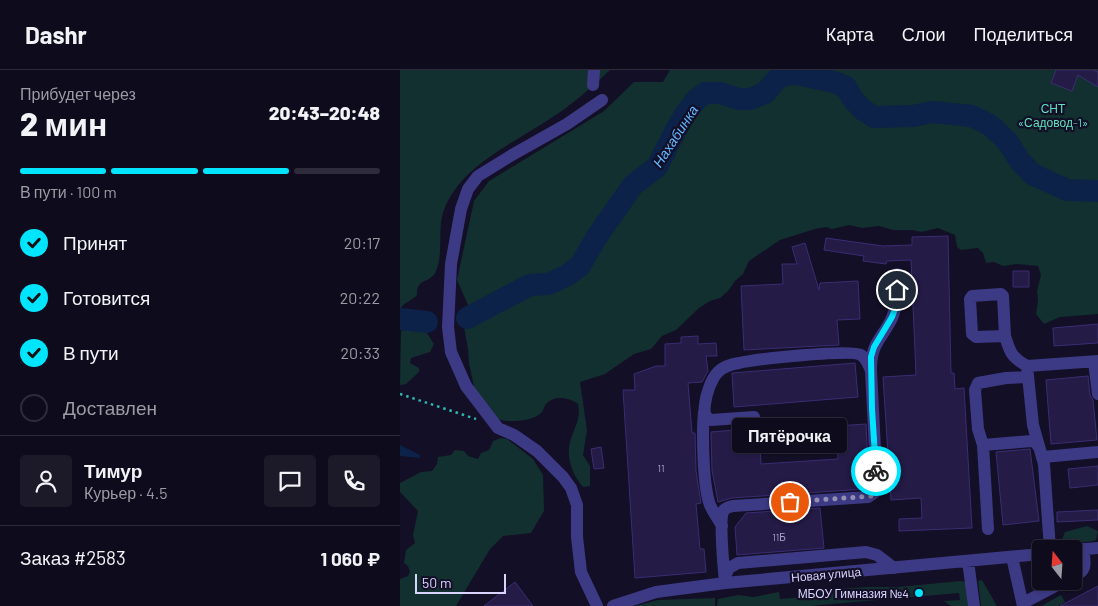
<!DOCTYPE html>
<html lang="ru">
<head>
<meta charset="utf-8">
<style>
  :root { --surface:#0e0b1c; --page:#1c1929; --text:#f1f3f6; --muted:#9b9ba3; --line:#2e2b3b; --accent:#00e5ff }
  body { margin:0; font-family:Barlow,sans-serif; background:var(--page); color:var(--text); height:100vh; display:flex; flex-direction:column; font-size:19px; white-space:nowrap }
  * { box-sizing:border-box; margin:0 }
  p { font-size:16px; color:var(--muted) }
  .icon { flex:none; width:28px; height:28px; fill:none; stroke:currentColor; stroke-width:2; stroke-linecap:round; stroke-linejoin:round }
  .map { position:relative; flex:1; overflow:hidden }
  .panel { display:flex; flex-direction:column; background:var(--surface); width:400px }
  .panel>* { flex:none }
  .needle { width:32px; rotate:343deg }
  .fabs { position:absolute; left:632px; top:470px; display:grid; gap:10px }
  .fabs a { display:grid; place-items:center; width:50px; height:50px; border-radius:5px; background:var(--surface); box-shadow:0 1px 4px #0004,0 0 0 1px var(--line); font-size:25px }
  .scale { position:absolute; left:15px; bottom:12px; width:91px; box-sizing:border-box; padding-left:5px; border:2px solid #d9d4ff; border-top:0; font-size:14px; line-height:18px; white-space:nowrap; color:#d9d4ff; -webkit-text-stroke:4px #130f26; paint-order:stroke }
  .pin { position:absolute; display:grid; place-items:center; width:42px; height:42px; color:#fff; margin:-21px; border:2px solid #fff; border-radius:50%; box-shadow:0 1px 5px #0007 }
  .courier { position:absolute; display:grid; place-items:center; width:50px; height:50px; margin:-25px; border:4px solid #00e5ff; border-radius:50%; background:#fff; color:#222; box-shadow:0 1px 6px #0007 }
  .bubble { position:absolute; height:35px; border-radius:5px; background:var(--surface); box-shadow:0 1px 4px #0004,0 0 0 1px var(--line); font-size:16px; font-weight:800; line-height:35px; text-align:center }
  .head em { font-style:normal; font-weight:800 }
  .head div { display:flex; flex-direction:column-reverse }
  .head { display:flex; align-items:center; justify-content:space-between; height:85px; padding:0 20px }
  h1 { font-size:32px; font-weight:800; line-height:38px }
  .bar { display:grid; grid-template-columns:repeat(4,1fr); gap:8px 5px; align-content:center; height:60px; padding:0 20px }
  .bar i { height:6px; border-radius:4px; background:var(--line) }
  .bar .current { background:var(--accent) }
  .bar p { grid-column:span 4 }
  .line { display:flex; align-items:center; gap:12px; padding:0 20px; border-top:1px solid var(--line) }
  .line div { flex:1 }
  .round { display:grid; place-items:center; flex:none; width:52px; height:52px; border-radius:5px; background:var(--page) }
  ol { padding:0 20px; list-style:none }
  li { display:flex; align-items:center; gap:15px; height:55px }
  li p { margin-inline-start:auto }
  li .icon { padding:5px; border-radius:50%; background:var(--accent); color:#111; stroke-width:4 }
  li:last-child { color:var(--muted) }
  li i { width:28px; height:28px; border:2px solid var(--line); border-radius:50% }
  header { display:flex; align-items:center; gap:30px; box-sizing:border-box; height:70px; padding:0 25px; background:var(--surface); border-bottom:1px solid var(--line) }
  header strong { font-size:24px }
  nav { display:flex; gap:28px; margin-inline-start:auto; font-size:18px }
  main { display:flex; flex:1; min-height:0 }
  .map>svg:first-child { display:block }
</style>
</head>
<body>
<header>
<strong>Dashr</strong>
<nav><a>Карта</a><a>Слои</a><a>Поделиться</a></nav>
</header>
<main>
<section class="panel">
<div class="head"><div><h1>2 мин</h1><p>Прибудет через</p></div><em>20:43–20:48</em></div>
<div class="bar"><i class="current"></i><i class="current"></i><i class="current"></i><i></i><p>В пути · 100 m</p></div>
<ol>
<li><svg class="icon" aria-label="check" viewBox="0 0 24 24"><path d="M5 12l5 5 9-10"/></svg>Принят<p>20:17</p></li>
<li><svg class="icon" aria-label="check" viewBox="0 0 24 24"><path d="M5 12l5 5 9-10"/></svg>Готовится<p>20:22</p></li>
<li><svg class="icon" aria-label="check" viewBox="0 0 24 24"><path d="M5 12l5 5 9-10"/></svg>В пути<p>20:33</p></li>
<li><i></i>Доставлен</li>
</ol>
<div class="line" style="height:90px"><a class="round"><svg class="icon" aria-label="person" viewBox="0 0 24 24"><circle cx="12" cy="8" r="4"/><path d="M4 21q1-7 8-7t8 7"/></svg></a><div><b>Тимур</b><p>Курьер · 4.5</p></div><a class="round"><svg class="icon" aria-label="chat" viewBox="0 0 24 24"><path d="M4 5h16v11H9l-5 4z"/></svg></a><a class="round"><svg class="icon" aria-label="phone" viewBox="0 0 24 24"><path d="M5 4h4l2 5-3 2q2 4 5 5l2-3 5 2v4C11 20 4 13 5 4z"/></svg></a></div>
<div class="line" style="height:65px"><div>Заказ #2583</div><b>1 060 ₽</b></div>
</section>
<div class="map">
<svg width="698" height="536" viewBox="0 0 698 536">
  <rect width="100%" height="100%" fill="#130f26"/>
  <!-- green -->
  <path fill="#12302f" d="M0 0H210C192 17 172 35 151 48 113 74 61 95 44 140 37 156 44 183 36 201 31 214 16 207 17 225 12 231 4 232 0 239Z
    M270 0H698V244L660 247 644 254 636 244 638 231 637 221 641 205 638 196 617 194 603 196 594 192 586 193 583 183 578 178 561 180 557 177 555 165 538 158 521 162 513 160H493L479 156 462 158 449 155 432 159 426 157 415 159 380 170 349 191 343 204 335 211 328 221 320 228 310 231 299 238 276 260 262 266 251 279 234 284 205 304 180 312 187 360 183 385 190 396V416L183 417C172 405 165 385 171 369 175 355 181 349 178 334 170 328 155 324 146 334 144 337 143 342 140 344 130 352 102 354 91 346 85 342 79 335 74 330V316L69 294 68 279 64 257 72 244 57 210 74 131 89 111 204 41 234 12H263Z
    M13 253C25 256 28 265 34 274L30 282 11 288 10 293 19 298V302L6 314 0 315 1 262 5 257Z
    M101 368 107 369 133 389 143 405 144 441 131 463 103 466 90 479 56 536H0V509L8 506 10 502 8 496 4 493 6 480 15 473 13 465 18 441 0 422V413L21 402 32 401 37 394 38 387 51 385 55 380 64 381 68 386 78 389 81 383 89 380 93 371Z
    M687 456 698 461 696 470C689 473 674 472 665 473L662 469 665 462Z
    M582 510 597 536H581L578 511Z
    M561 511 566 512 568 536H551L544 531 560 530 559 523 409 536H317L318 529 338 525 353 527 379 522 380 529 405 527 404 522 406 519 418 520 470 517H498Z
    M661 525 665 532 658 536H641Z
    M315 528V536H235L258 530Z"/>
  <!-- water -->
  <path fill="#0c2248" d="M0 375 20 385V388L0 386Z"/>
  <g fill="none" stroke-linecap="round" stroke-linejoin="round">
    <!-- river -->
    <path stroke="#0c2248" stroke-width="22" d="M67 248 130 215 148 214 166 206 180 196 196 168 233 115 257 97 277 58 286 43 296 30 305 23H320L339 29H350L365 23 377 9 385 5 396 4 434 12 446 17 452 28 463 40 474 47 513 46 532 42 572 46 590 55 607 71 620 91 632 104 667 120 698 121
      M0 249 27 252"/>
  </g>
  <!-- building -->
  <path fill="#241b47" stroke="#3b2d73" d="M656 0H693L698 2V17L678 5 672 21 651 13Z
    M548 166 551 303H554L555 319 564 318 572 458 499 461V449L522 448 521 428 491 430 483 307 516 305 511 190 487 191 486 194 463 191 464 186 424 180 426 168 483 176 512 175V167Z
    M405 173 419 220 420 213 458 211 460 249 437 250 439 275 344 280 341 216 383 214 382 194H397L392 177Z
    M613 201H629V217H613Z
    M698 254V273L654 276 653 258Z
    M298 266V274L316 273 317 286H306L308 301 302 312 288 313 292 363H295L296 401 301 433 296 434 300 479H304L306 502 235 508 223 320H235L234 304 256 296H265V274L281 273V267Z
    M455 293 458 327 334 337 332 303Z
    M688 306 690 325 693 330 697 370 651 374 646 310Z
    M466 354 469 416 465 419 332 428 318 432 312 400 311 362 359 358 361 394 438 389 436 356Z
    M201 377 204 398 194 399 191 379Z
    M630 379 639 451 603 455 596 382Z
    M698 396V415L670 418 668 399Z
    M420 438 424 478 337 485 335 457 346 443Z
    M698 440V450L657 452V442Z
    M115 512 133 536H84Z
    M698 516V536H660Z"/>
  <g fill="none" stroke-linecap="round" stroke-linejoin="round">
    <!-- path -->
    <path stroke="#2fb8b0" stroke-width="2.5" stroke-dasharray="2.5 4" stroke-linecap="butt" d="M0 324 76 349"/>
    <!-- minor -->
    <path stroke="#3d3a85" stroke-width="12" d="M193 15 194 0
      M605 266 603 226 601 224 572 226 570 229 572 264 576 267 605 266C610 282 611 287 627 296
      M694 292 698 324
      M471 299C471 273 482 269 492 248 498 234 497 219 497 204
      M304 342C302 363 303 412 309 432 311 440 318 448 322 456
      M583 375 578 359 575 320 578 313 606 308 628 307
      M643 387 698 382
      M588 459 583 375 632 371 636 373 640 379
      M650 479 644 394 633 355 627 296 698 291
      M674 480 698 478
      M612 487 623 536
      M568 491 574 536
      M325 506 329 498 338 493 466 482 477 485 494 498
      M674 507C688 499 685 494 683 479
      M325 513C324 501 319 452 323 442 324 438 329 437 333 436L468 427 474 423 477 418 471 301C469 296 467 289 461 285 451 279 355 289 339 293 332 294 323 297 318 302 311 309 306 325 305 334 304 341 304 347 311 350L354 347
      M623 533 665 511
      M197 536 181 502 177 467V435L171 418 163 407 137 381 114 365 98 358 66 316 51 282 48 257 51 194 61 139 68 119 78 106 112 85 167 54 202 30
      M213 536 256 522 325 513 641 484"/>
  </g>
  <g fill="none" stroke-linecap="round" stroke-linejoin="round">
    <!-- done -->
    <path stroke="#948fb3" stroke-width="5" stroke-dasharray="0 9" d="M390 432 472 426 477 418 476 401"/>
    <!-- route -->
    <path stroke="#00e5ff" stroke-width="6" d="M476 401 472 339 471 287 474 277 492 247 496 236 497 220"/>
  </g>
  <!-- markers -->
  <circle fill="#00e5ff" stroke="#130f26" stroke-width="2" cx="519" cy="523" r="5"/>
  <g text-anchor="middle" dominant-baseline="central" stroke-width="4.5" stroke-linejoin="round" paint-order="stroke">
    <!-- number labels -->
    <g font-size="10" fill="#aca6d1">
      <text x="261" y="398">11</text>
      <text x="379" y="467">11Б</text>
    </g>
    <!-- park labels -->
    <g font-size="12" fill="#5fe0c0" stroke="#130f26">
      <text x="653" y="38">СНТ<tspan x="653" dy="14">«Садовод-1»</tspan></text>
    </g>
    <!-- street labels -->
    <g font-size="12" fill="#d9d4ff" stroke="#130f26">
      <text transform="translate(426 504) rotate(-5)">Новая улица</text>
    </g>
    <!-- poi labels -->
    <g font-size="12" fill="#d9d4ff" stroke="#130f26" text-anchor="end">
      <text x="509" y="523">МБОУ Гимназия №4</text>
    </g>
    <!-- water labels -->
    <g font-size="14" font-style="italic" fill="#62b6ff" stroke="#130f26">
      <text transform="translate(275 66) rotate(-57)">Нахабинка</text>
    </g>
  </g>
</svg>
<div class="fabs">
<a><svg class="needle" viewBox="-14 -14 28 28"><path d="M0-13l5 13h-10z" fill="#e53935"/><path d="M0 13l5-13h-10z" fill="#9b9ba3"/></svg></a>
</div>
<div class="scale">50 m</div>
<div class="pin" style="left:390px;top:432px;background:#ea580c"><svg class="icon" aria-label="bag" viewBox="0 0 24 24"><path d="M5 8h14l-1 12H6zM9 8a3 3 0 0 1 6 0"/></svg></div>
<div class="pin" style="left:497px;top:220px;background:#1f2937"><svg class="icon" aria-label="home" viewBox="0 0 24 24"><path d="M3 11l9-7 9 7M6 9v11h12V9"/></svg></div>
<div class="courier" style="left:476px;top:401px"><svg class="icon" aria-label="bike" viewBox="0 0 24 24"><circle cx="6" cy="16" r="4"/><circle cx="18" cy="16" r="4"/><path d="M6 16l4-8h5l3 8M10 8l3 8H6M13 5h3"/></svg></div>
<div class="bubble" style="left:332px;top:348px;width:115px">Пятёрочка</div>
</div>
</main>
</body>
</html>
